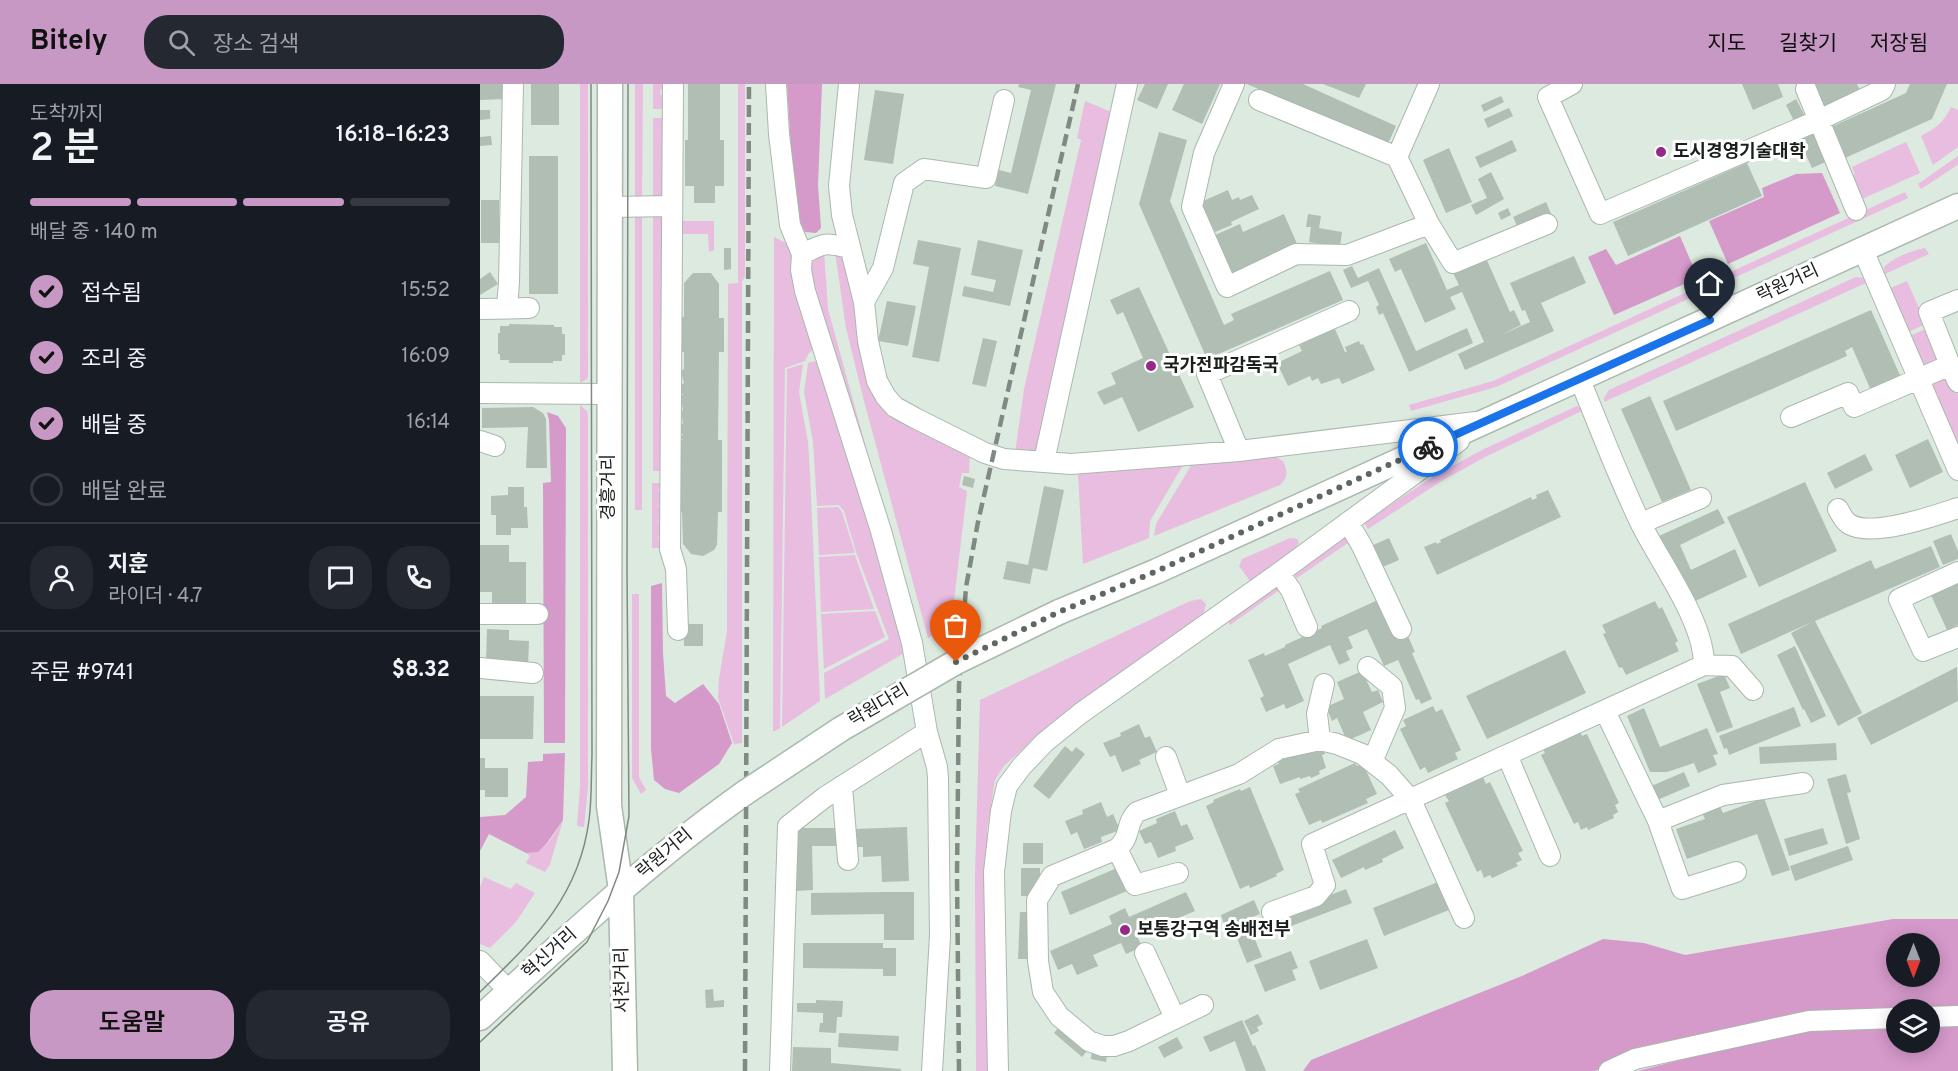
<!DOCTYPE html>
<html lang="ko">
<head>
<meta charset="utf-8">
<style>
  :root { --surface:#171b24; --page:#242831; --text:#f1f3f6; --muted:#9ea1a6; --line:#363941; --accent:#c898c5 }
  body { margin:0; font-family:Overpass,"Noto Sans KR",sans-serif; background:var(--page); color:var(--text); height:100vh; display:flex; flex-direction:column; font-size:22px; white-space:nowrap }
  * { box-sizing:border-box; margin:0 }
  p { font-size:20px; color:var(--muted) }
  .icon { flex:none; width:33px; height:33px; fill:none; stroke:currentColor; stroke-width:2; stroke-linecap:round; stroke-linejoin:round }
  .map { position:relative; flex:1; overflow:hidden }
  .sheet { display:flex; flex-direction:column; background:var(--surface); width:480px }
  .sheet>* { flex:none }
  .needle { width:39px; rotate:180deg }
  .buttons { position:absolute; left:1406px; top:849px; display:grid; gap:12px }
  .buttons a { display:grid; place-items:center; width:54px; height:54px; border-radius:50%; background:var(--surface); box-shadow:0 3px 15px #0003; font-size:30px }
  .pin { position:absolute; display:grid; place-items:center; width:51px; height:51px; color:#fff; margin:-62px -26px; border-radius:50% 50% 50% 0; rotate:-45deg; box-shadow:0 0 6px #0007 }
  .pin .icon { rotate:45deg }
  .courier { position:absolute; display:grid; place-items:center; width:60px; height:60px; margin:-30px; border:4px solid #1a73e8; border-radius:50%; background:#fff; color:#222; box-shadow:0 2px 8px #0007 }
  .summary em { font-style:normal; font-weight:600 }
  .summary div { display:flex; flex-direction:column-reverse }
  .summary { display:flex; align-items:center; justify-content:space-between; height:102px; padding:0 30px }
  h1 { font-size:39px; font-weight:600; line-height:45px }
  .bar { display:grid; grid-template-columns:repeat(4,1fr); gap:9px 6px; align-content:center; height:72px; padding:0 30px }
  .bar i { height:8px; border-radius:4px; background:var(--line) }
  .bar .selected { background:var(--accent) }
  .bar p { grid-column:span 4 }
  .line { display:flex; align-items:center; gap:15px; padding:0 30px; border-top:2px solid var(--line) }
  .line div { flex:1 }
  .round { display:grid; place-items:center; flex:none; width:63px; height:63px; border-radius:24px; background:var(--page) }
  ol { padding:0 30px; list-style:none }
  li { display:flex; align-items:center; gap:18px; height:66px }
  li p { margin-inline-start:auto }
  li .icon { padding:6px; border-radius:50%; background:var(--accent); color:#111; stroke-width:4 }
  li:last-child { color:var(--muted) }
  li i { width:33px; height:33px; border:3px solid var(--line); border-radius:50% }
  .primary-button { display:flex; gap:12px; margin-top:auto; padding:12px 30px }
  .primary-button a { flex:1; height:69px; border-radius:24px; background:var(--accent); color:#111; font-size:24px; font-weight:600; line-height:69px; text-align:center }
  .primary-button a+a { background:var(--page); color:var(--text) }
  header { display:flex; align-items:center; gap:36px; box-sizing:border-box; height:84px; padding:0 30px; background:var(--accent); color:#111 }
  header strong { font-size:28px }
  nav { display:flex; gap:33px; margin-inline-start:auto; font-size:21px }
  .search { width:420px; height:54px; background:var(--page); display:flex; align-items:center; gap:15px; box-sizing:border-box; padding:0 21px; border-radius:24px; color:var(--muted); font-size:22px }
  main { display:flex; flex:1; min-height:0 }
  .map>svg:first-child { display:block }
</style>
</head>
<body>
<header>
<strong>Bitely</strong>
<div class="search"><svg class="icon" aria-label="search" viewBox="0 0 24 24"><circle cx="10" cy="10" r="6"/><path d="M15 15l6 6"/></svg>장소 검색</div>
<nav><a>지도</a><a>길찾기</a><a>저장됨</a></nav>
</header>
<main>
<section class="sheet">
<div class="summary"><div><h1>2 분</h1><p>도착까지</p></div><em>16:18–16:23</em></div>
<div class="bar"><i class="selected"></i><i class="selected"></i><i class="selected"></i><i></i><p>배달 중 · 140 m</p></div>
<ol>
<li><svg class="icon" aria-label="check" viewBox="0 0 24 24"><path d="M5 12l5 5 9-10"/></svg>접수됨<p>15:52</p></li>
<li><svg class="icon" aria-label="check" viewBox="0 0 24 24"><path d="M5 12l5 5 9-10"/></svg>조리 중<p>16:09</p></li>
<li><svg class="icon" aria-label="check" viewBox="0 0 24 24"><path d="M5 12l5 5 9-10"/></svg>배달 중<p>16:14</p></li>
<li><i></i>배달 완료</li>
</ol>
<div class="line" style="height:108px"><a class="round"><svg class="icon" aria-label="person" viewBox="0 0 24 24"><circle cx="12" cy="8" r="4"/><path d="M4 21q1-7 8-7t8 7"/></svg></a><div><b>지훈</b><p>라이더 · 4.7</p></div><a class="round"><svg class="icon" aria-label="chat" viewBox="0 0 24 24"><path d="M4 5h16v11H9l-5 4z"/></svg></a><a class="round"><svg class="icon" aria-label="phone" viewBox="0 0 24 24"><path d="M5 4h4l2 5-3 2q2 4 5 5l2-3 5 2v4C11 20 4 13 5 4z"/></svg></a></div>
<div class="line" style="height:78px"><div>주문 #9741</div><b>$8.32</b></div>
<div class="primary-button"><a>도움말</a><a>공유</a></div>
</section>
<div class="map">
<svg width="1478" height="987" viewBox="0 0 1478 987">
  <rect width="100%" height="100%" fill="#dceadf"/>
  <!-- green -->
  <path fill="#e8bde0" d="M100 0H108V291L107 295 100 299Z
    M155 0H163L162 116H155Z
    M173 0H184V5H181L180 10 184 13 188 25H173Z
    M258 0H265V192L262 198V659L254 660 238 614 239 595 247 547 248 200 258 199Z
    M605 17 636 30 558 370 535 369 544 305 601 56 597 54Z
    M1471 23 1478 26V63L1453 81 1441 52C1456 44 1464 38 1471 23Z
    M173 34H188V117H173Z
    M1426 58 1440 89 1382 115 1372 92 1375 90 1372 83Z
    M1478 72V80L1476 82 1441 105 1438 100Z
    M1425 108 1428 114 1016 303 931 327 929 321 1013 297Z
    M173 129H186V387H173Z
    M155 131H162V426H155Z
    M200 137H234V166L229 168 228 150H200Z
    M294 153 316 164 337 262 329 269 325 277 305 284 300 644 293 648Z
    M1445 164 1449 170 1405 190 1404 183C1413 174 1432 166 1445 164Z
    M344 167 348 225 407 440 336 217 329 184 332 176Z
    M355 168 365 171 393 308 490 367 489 389H482L479 403 487 407 471 542 448 554 384 317 366 244Z
    M1376 193 1385 194 1388 198 1124 318V314L1129 306Z
    M1427 197 1446 240 1426 249 1406 206Z
    M1448 244 1464 279 1443 288 1427 253Z
    M340 276 428 567 345 615 344 589 409 555 376 468 364 427 359 421 337 422 333 358 324 308 328 279Z
    M323 280 319 308 328 358 330 389 340 617 302 643 307 285Z
    M1469 291 1478 311V366L1448 300Z
    M100 321 107 327 108 332V703L104 743 97 742 100 703Z
    M1097 322 1104 326 1005 373 960 398 888 445 884 438 956 391 1002 366Z
    M796 373 803 377C808 388 808 393 800 401L674 452 676 440 712 380Z
    M703 381 670 437 669 454 603 480 598 390Z
    M172 399H181V403L178 406 181 409V419L178 422 181 425V434L178 437 181 441V449L178 453 182 456V464H172Z
    M358 423 362 428 375 469 339 471 337 424Z
    M870 447 875 454 817 494 812 488Z
    M810 454 817 455 819 459 815 465 773 496 770 497 759 482 762 475Z
    M375 471 394 525 341 528 339 473Z
    M801 496 805 502 750 541 746 534Z
    M152 510H159V693L166 706 161 710 152 694Z
    M721 515 726 520 724 528 716 536 571 639 524 682 515 696 507 747 509 987H496L495 791 500 616 710 517Z
    M395 527 405 553 344 585 341 530Z
    M83 736 70 780 65 788 46 779 50 772 46 769C67 767 72 753 83 736Z
    M4 793 31 805 36 799 55 809 36 838 10 864 0 860V803Z"/>
  <!-- forest -->
  <path fill="#d599ca" fill-rule="evenodd" d="M307 0H342L338 101 341 144 336 149 325 148 315 128Z
    M1316 90 1342 89 1360 129 1248 180 1229 137 1284 113 1282 104Z
    M1200 152 1218 194 1134 231 1108 173 1126 165 1136 181Z
    M67 328 78 332 86 344 85 659H64L63 399 71 398 69 336Z
    M182 499 183 569 186 612 195 619 223 600 239 620 252 659 239 680 199 709 185 705 174 696 171 665V502Z
    M85 669 83 736 67 759 58 768 46 769 9 750 0 767V733L25 731 46 713 48 678 63 677V670Z
    M1413 835H1478V924L1452 923 1328 931 1150 971 1115 987H823L831 976 1042 892 1123 855 1164 859 1205 871ZM1416 860H1449V892H1416Z
    M1449 942H1478V987H1158L1249 963 1333 946 1416 943V958H1449Z"/>
  <!-- building -->
  <path fill="#b1beb4" d="M0 0H26L27 15 0 16Z
    M51 0H79V41H51Z
    M208 0H240V56H244V102H235V119H214V102H205V56H208Z
    M539 0H576L548 110 515 102 519 86 531 89 551 6 538 3Z
    M665 0H688L677 25 657 16Z
    M704 0H740L722 40 692 26Z
    M767 0H823L916 42 907 62Z
    M843 0H886L879 14Z
    M1262 0H1298L1303 13 1273 26Z
    M1330 0H1377L1382 10 1341 26Z
    M1430 0H1467L1452 35 1365 74 1351 43 1426 9Z
    M395 6 424 10 413 80 384 76Z
    M1021 12 1024 18 1004 28 1001 21Z
    M1316 15 1327 36 1316 41 1306 21Z
    M1029 24 1033 32 1008 44 1004 35Z
    M0 26H10V35L0 36Z
    M679 48 707 56 690 117 744 241 754 236 751 230 850 187 863 216 727 275 659 120Z
    M1335 49 1348 77 1332 84 1319 56Z
    M11 52 12 61 0 62V53Z
    M1032 56 1037 67 1000 84 995 73Z
    M969 64 992 118 966 129 943 76Z
    M49 72H78V210H49Z
    M1267 79 1282 112 1148 172 1133 138Z
    M1011 88 1024 115 996 131 991 121 1007 114 998 95Z
    M748 106 752 116 759 113 760 116 772 111 779 125 751 138 752 141 735 148 721 118Z
    M1 116H19V159H1Z
    M1066 118 1072 132 1039 146 1033 133Z
    M1028 124 1031 131 1021 136 1018 129Z
    M804 130 818 162 753 191 735 151 760 140 763 148Z
    M828 130 841 132 839 144 862 148 860 163 829 158 831 143H826Z
    M438 156 481 164 459 278 432 273 449 183 433 180Z
    M498 156 543 166 530 222 482 212 484 202 513 208 516 196 491 191Z
    M946 159 967 206 979 201 972 187 1005 172 1030 228 1034 226 1041 241 1021 251 1050 238 1045 226 1042 227 1030 199 1094 172 1106 199 1061 219 1074 247 985 286 978 270 1004 258 982 208 970 213 976 225 945 239 921 185 915 188 909 175Z
    M244 164H251V185L244 186Z
    M872 182 878 194 899 184 936 267 987 244 993 259 929 288 903 229 899 231 896 223 899 221 888 197 871 204 863 186Z
    M10 188 18 200 0 211V195Z
    M213 189H231L239 200V234H244V268H239L238 356H242V428H238L237 461 234 466 223 472 211 470 203 460 202 428H198L199 356H203L200 353 203 351 201 348V341L203 339 201 327 203 326 201 314 203 310 201 308V301L204 299 201 287 204 285V268H200V233H204V199Z
    M659 203 714 323 658 348 642 313 624 321 617 308 636 300 631 289 663 274 643 228 637 231 630 216Z
    M407 217 436 222 428 262 398 257Z
    M863 225 870 239 855 245 865 268H867L865 263 879 257 881 261 883 260 895 286 862 300 859 294 841 300 838 294 832 297 830 292 808 302 797 279 822 267 819 261 829 256 823 243Z
    M1391 226 1423 298 1393 311 1372 263 1365 267 1367 272 1196 347 1183 317Z
    M29 240 74 241V243H82V250H85V271H82V277H73V279H29V276H20V270H18V249H20V242H29Z
    M503 254 517 257 506 303 492 300Z
    M1170 312 1211 406 1182 418 1141 325Z
    M53 323 63 329 66 335 67 384H46L48 343 2 344V324Z
    M1448 355 1463 388 1430 404 1415 371Z
    M1385 370 1393 386 1355 405 1347 389Z
    M484 392 495 395 493 404 482 401Z
    M1325 398 1357 467 1279 503 1247 433Z
    M564 402 584 406 567 487 553 484 550 500 523 495 527 477 548 481Z
    M28 403H44V423H47L48 444H31V451H16V431H11V412L28 411Z
    M1068 406 1081 433 957 491 944 463 956 458 957 460 961 458 960 456 1051 413 1052 416 1057 414 1056 411Z
    M1238 425 1245 439 1200 461 1211 486 1255 465 1267 493 1211 519 1179 452Z
    M1471 450 1478 467V475L1463 481 1453 457Z
    M909 454 919 476 900 484 891 462Z
    M0 461H29V478H46V525H12V508H0Z
    M1451 462 1460 483 1335 537 1382 629 1358 642 1311 549 1332 538 1261 570 1248 540 1391 476 1395 485Z
    M1478 494V541L1467 546 1449 507Z
    M900 515 918 554 927 550 935 568 932 569 952 615 941 620 939 615 936 616 918 576 904 582 887 545 868 553 873 564 866 567 870 576 859 581 850 561 808 580 824 617 806 625 804 620 786 628 780 614 784 612 768 576 784 569 785 572 805 563V561L842 544 841 542Z
    M1175 517 1179 525 1182 523 1198 557 1195 559 1199 567 1146 591 1142 583 1139 584 1123 550 1126 549 1122 541Z
    M204 540H223V562H204Z
    M7 545 29 546V556L49 557 48 585 6 577Z
    M1315 562 1346 632 1331 639 1324 625 1323 626 1297 571Z
    M1085 566 1106 609 1007 655 986 612Z
    M1477 583 1478 617 1391 661 1377 634Z
    M882 587 892 608 898 606 903 618 883 628 891 646 867 657 857 634 852 637 846 623 864 615 857 598Z
    M1244 590 1250 604 1240 608 1253 643 1237 649 1217 600Z
    M0 612H54L53 655H0Z
    M953 622 956 628 962 625 981 666 975 669 978 675 948 689 945 683 940 686 920 645 926 642 923 636Z
    M1314 623 1321 642 1249 671 1247 664 1244 665 1239 652Z
    M1164 624 1180 663 1227 644 1238 670 1233 671 1237 681 1218 689 1214 679 1187 688H1170L1147 632Z
    M659 640 665 654 670 652 677 668 659 676 661 680 642 688 635 671 630 673 623 659 641 652 640 649Z
    M1099 645 1102 652 1107 650 1139 719 1135 721 1138 728 1133 731 1134 734 1108 746 1107 743 1101 746 1098 738 1094 740 1061 671 1065 669 1062 663Z
    M1356 659 1357 676 1280 680 1279 663Z
    M842 661 845 670 842 671 846 684 839 687 840 690 831 694 830 692 820 695V693L800 700 793 682 799 680 797 674Z
    M585 662 592 668 596 663 605 670 569 715 553 702Z
    M0 674H5V684H28V713H5V706H0Z
    M875 679 877 682 883 680 897 710 886 715 888 719 842 739 841 736 829 741 815 710 820 708 818 705Z
    M1204 688 1210 702 1175 717 1169 703Z
    M1366 690 1371 708 1367 709 1380 755 1366 760 1347 695Z
    M996 693 997 696 1003 693 1006 700 1010 698 1043 767 1038 769 1042 776 1036 779 1038 782 1012 794 1010 791 1004 794 1001 786 997 788 965 719 969 717 965 711 971 708 970 705Z
    M770 703 804 786 796 790 797 792 770 804 769 801 760 805 726 722 734 718 733 716 760 705 761 707Z
    M1284 714 1310 786 1292 792 1277 750 1207 775 1196 745 1225 735 1222 729 1240 723 1243 729Z
    M621 718 627 733 633 730 640 746 621 753 622 758 604 765 597 748 591 751 585 737 603 730 602 726Z
    M695 727 701 742 707 740 714 755 695 763 696 767 678 774 671 758 665 760 659 747 677 739 676 735Z
    M427 743 429 797 402 798 401 772 383 773V763H376L375 745Z
    M316 744H358V762H332L333 806 315 807Z
    M1343 744 1348 760 1309 772 1304 755Z
    M915 746 924 764 902 775 903 778 885 786 884 783 861 794 852 776Z
    M543 759H563V780H543Z
    M1368 762 1373 776 1315 797 1310 782Z
    M541 784H560V812H541Z
    M637 784 647 807 590 831 581 808Z
    M958 798 969 826 904 852 893 824Z
    M866 805 872 819 806 844 801 830Z
    M404 808H434V856H404V830L331 831V809Z
    M706 808 715 827 657 852 662 863 646 870 641 859 613 871 618 882 597 891 592 880 578 886 570 867 632 840 629 832 645 824 649 833Z
    M774 816 780 830 767 835 782 873 767 879 755 849 748 852 741 831Z
    M540 828H556L554 875H538Z
    M887 855 898 884 840 906 829 877Z
    M323 859H403V864H416V892H403V885L323 884Z
    M811 867 818 884 812 886 816 896 785 908 774 881Z
    M233 905 234 917 244 916V923L226 924 225 906Z
    M336 916 363 917 362 933H357L356 949 339 948 340 939H343V929L317 928V919H336Z
    M778 930 783 940 777 943 779 947 771 951 764 937Z
    M762 936 773 962 775 961 786 987H766L755 957 730 968 723 953Z
    M582 939 610 963 602 973 574 949Z
    M359 949 419 952 418 967 358 963Z
    M697 953 703 964 684 974 678 963Z
    M313 963 351 964V979L421 985V987H312Z
    M612 964 628 966 626 978 611 975Z"/>
  <g fill="none" stroke-linecap="round" stroke-linejoin="round">
    <!-- minor casing -->
    <g stroke="#aab8ad" stroke-width="22">
      <path id="minor" d="M193 0 190 465 196 485 198 546
        M296 0 299 50 310 141 322 170 321 186 325 207 401 447 432 559 447 648 345 713 308 742 300 987
        M369 0 359 102 362 131 384 218 388 257 397 297 406 313 415 323 435 334 505 369 524 375 591 380 759 367 996 338
        M754 0 724 69 712 123 747 203 816 170 867 171 949 140
        M949 0 917 73 949 140 973 179 1067 140
        M1092 0 1068 13 1120 130 1339 36 1402 6 1405 0
        M1326 5 1376 126
        M779 16 917 73
        M130 123 192 122
        M1383 166 1478 386
        M322 170C346 159 342 158 370 164
        M384 218 403 184 424 99 444 85 506 94 524 16
        M27 224 29 198 33 0
        M0 225 49 224
        M1470 281 1478 298
        M0 309 129 310
        M1311 333 1368 309 1374 323 1470 281 1449 228 1478 216
        M0 357 15 362
        M759 367 727 290 869 227
        M564 377 647 0
        M1358 425C1361 430 1364 437 1369 440 1392 454 1454 432 1478 424
        M868 438 882 462 921 545
        M1161 439 1221 414
        M1478 488 1419 515 1443 567 1478 553
        M799 489 811 506 827 543
        M0 530H58
        M1224 581 1252 582 1273 606
        M888 583 912 603 915 624 892 678
        M0 584 53 589
        M1125 627 1178 737 1243 711 1323 699
        M447 648 457 683 458 694 460 852 452 987
        M840 656 837 630 844 600
        M1027 671 1070 772
        M686 673 700 711
        M362 702 368 776
        M1178 737 1202 805 1256 788
        M637 765 655 801 698 789
        M792 828 836 812 845 801 832 760 1224 581C1224 537 1181 480 1161 440 1138 393 1120 344 1100 296
        M665 869 695 934
        M0 877 29 907
        M723 921 649 957 634 962H623L609 957 579 932 563 908 558 877 557 816 572 792 637 765C652 752 645 740 657 728L759 690 799 665 840 656 857 660 882 670 909 691 931 716 984 834
        M1449 933 1478 932
        M518 987 514 788 521 727 527 702 542 682 565 658 601 629 799 489 979 357
        M1129 987 1155 975 1329 937 1416 934"/>
    </g>
    <!-- major casing -->
    <g stroke="#aab8ad" stroke-width="27">
      <path id="major" d="M130 0 129 722 141 806 145 987
        M579 528 677 487 1478 122
        M0 934C86 855 171 775 266 708"/>
    </g>
    <!-- minor -->
    <use href="#minor" stroke="#fff" stroke-width="20"/>
    <!-- major -->
    <use href="#major" stroke="#fff" stroke-width="24"/>
    <!-- tram -->
    <path stroke="#808982" stroke-width="1.5" d="M0 908C53 856 99 814 109 736 112 714 111 692 112 671L111 0
      M0 958 107 858 128 817 139 788 149 732 147 488 148 0"/>
    <!-- rail -->
    <path stroke="#808982" stroke-width="4.5" stroke-dasharray="12 6" stroke-linecap="butt" d="M265 987 269 0
      M479 987 477 792 479 601 486 503 498 438 598 0"/>
    <!-- major-bridge casing -->
    <g stroke="#aab8ad" stroke-width="27" stroke-linecap="butt">
      <path id="major-bridge" d="M266 708 361 645 476 578 579 528"/>
    </g>
    <!-- major-bridge -->
    <use href="#major-bridge" stroke="#fff" stroke-width="24"/>
  </g>
  <g fill="none" stroke-linecap="round" stroke-linejoin="round">
    <!-- done -->
    <path stroke="#5e6660" stroke-width="6" stroke-dasharray="0 10.8" d="M476 578 579 528 677 487 948 363"/>
    <!-- route -->
    <path stroke="#1a73e8" stroke-width="8" d="M948 363 1230 236"/>
  </g>
  <!-- markers -->
  <g fill="#952889" stroke="#fff" stroke-width="2">
    <circle cx="1181" cy="68" r="6"/>
    <circle cx="671" cy="282" r="6"/>
    <circle cx="645" cy="846" r="6"/>
  </g>
  <g text-anchor="middle" dominant-baseline="central" stroke-width="6" stroke-linejoin="round" paint-order="stroke">
    <!-- poi labels -->
    <g font-size="18" font-weight="bold" fill="#1a1f1b" stroke="#fff" text-anchor="start">
      <text x="1193" y="68">도시경영기술대학</text>
      <text x="683" y="282">국가전파감독국</text>
      <text x="657" y="846">보통강구역 송배전부</text>
    </g>
    <!-- street labels -->
    <g font-size="18" fill="#1a1f1b" stroke="#fff">
      <text transform="translate(1308 200) rotate(-25)">락원거리</text>
      <text transform="translate(129 403) rotate(-90)">경흥거리</text>
      <text transform="translate(399 622) rotate(-30)">락원다리</text>
      <text transform="translate(185 770) rotate(-40)">락원거리</text>
      <text transform="translate(70 870) rotate(-42)">혁신거리</text>
      <text transform="translate(143 896) rotate(-91)">서천거리</text>
    </g>
  </g>
</svg>
<div class="buttons">
<a><svg class="needle" viewBox="-14 -14 28 28"><path d="M0-13l5 13h-10z" fill="#e53935"/><path d="M0 13l5-13h-10z" fill="#9ea1a6"/></svg></a>
<a><svg class="icon" aria-label="layers" viewBox="0 0 24 24"><path d="M12 4l9 5-9 5-9-5zM3 14l9 5 9-5"/></svg></a>
</div>
<div class="pin" style="left:476px;top:578px;background:#ea580c"><svg class="icon" aria-label="bag" viewBox="0 0 24 24"><path d="M5 8h14l-1 12H6zM9 8a3 3 0 0 1 6 0"/></svg></div>
<div class="pin" style="left:1230px;top:236px;background:#1f2937"><svg class="icon" aria-label="home" viewBox="0 0 24 24"><path d="M3 11l9-7 9 7M6 9v11h12V9"/></svg></div>
<div class="courier" style="left:948px;top:363px"><svg class="icon" aria-label="bike" viewBox="0 0 24 24"><circle cx="6" cy="16" r="4"/><circle cx="18" cy="16" r="4"/><path d="M6 16l4-8h5l3 8M10 8l3 8H6M13 5h3"/></svg></div>
</div>
</main>
</body>
</html>
